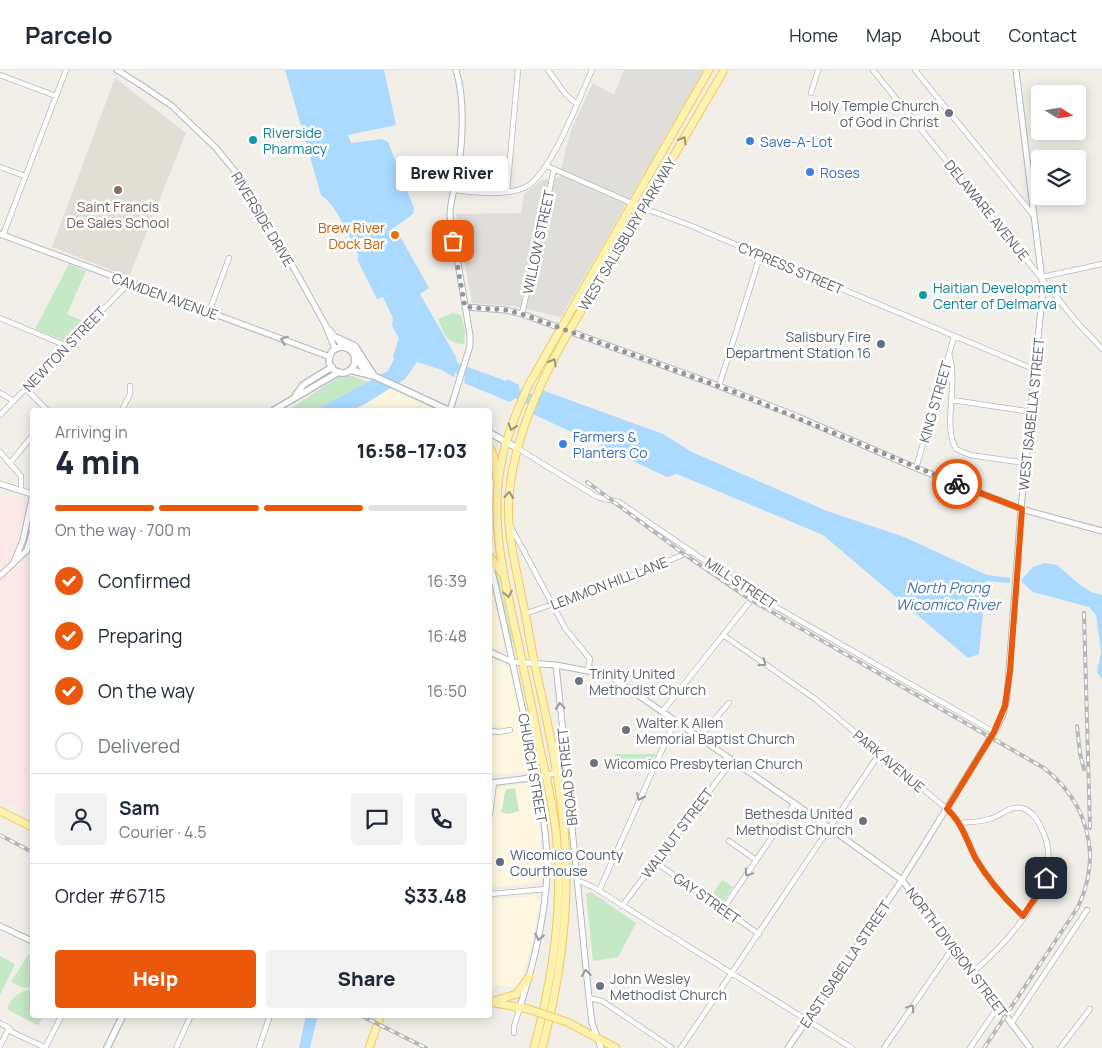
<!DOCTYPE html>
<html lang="en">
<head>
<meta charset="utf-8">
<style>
  :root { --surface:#fff; --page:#f2f2f3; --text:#1f2937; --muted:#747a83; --line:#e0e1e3; --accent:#ea580c }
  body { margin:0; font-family:Manrope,sans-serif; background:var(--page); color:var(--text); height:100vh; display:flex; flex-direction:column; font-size:19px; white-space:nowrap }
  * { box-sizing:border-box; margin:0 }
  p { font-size:16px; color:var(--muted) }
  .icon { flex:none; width:28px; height:28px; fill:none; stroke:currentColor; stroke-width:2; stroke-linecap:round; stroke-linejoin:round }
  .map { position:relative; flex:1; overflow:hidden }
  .drawer { position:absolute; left:30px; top:338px; width:462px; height:610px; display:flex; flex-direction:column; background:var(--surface); border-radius:5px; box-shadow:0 2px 12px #0003 }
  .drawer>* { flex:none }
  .needle { width:32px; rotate:101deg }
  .tools { position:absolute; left:1031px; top:15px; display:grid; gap:10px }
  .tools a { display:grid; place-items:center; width:55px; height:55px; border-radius:5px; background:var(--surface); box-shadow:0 2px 12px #0003; font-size:25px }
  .pin { position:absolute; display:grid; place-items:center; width:42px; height:42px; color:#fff; margin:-21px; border-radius:10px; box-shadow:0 2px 8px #0006 }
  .courier { position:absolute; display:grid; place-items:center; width:50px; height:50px; margin:-25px; border:4px solid #ea580c; border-radius:50%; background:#fff; color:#222; box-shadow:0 1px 6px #0007 }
  .bubble { position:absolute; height:35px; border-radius:5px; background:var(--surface); box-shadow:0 2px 12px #0003; font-size:16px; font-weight:800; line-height:35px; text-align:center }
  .overview em { font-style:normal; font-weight:800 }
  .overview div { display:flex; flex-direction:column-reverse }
  .overview { display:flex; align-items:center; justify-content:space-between; height:85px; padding:0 25px }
  h1 { font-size:32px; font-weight:800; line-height:38px }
  .bar { display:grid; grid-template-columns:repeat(4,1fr); gap:8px 5px; align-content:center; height:60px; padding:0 25px }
  .bar i { height:6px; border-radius:4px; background:var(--line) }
  .bar .on { background:var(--accent) }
  .bar p { grid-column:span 4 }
  .line { display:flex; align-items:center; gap:12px; padding:0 25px; border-top:1px solid var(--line) }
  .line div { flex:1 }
  .round { display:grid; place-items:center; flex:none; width:52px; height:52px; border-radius:5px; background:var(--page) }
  ol { padding:0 25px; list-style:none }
  li { display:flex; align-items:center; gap:15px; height:55px }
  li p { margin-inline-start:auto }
  li .icon { padding:5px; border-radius:50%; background:var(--accent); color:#fff; stroke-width:4 }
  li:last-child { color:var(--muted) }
  li i { width:28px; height:28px; border:2px solid var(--line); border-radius:50% }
  .cta { display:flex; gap:10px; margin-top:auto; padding:10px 25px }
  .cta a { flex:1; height:58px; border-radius:5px; background:var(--accent); color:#fff; font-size:20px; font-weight:800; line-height:58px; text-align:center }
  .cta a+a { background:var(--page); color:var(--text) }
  header { display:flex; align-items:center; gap:30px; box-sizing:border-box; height:70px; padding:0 25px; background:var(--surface); border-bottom:1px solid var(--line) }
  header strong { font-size:24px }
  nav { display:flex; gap:28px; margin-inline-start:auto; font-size:18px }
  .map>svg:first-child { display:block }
</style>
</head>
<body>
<header>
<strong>Parcelo</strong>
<nav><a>Home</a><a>Map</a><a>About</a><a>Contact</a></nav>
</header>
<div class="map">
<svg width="1102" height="978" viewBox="0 0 1102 978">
  <rect width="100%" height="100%" fill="#f1efe8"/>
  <!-- commercial -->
  <path fill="#fef7e0" d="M390 319 423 334 435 340H362L361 336Z
    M490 381 494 402 492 452 495 488 490 479Z
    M490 508 504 576 499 580 490 576Z
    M490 588 506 595 509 599 529 688V693L525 701 490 705V665L501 666 502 657 490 656Z
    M530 713 532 714 535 727 540 756 541 806 535 813 490 817V719Z
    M534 826 540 831 532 874 520 913 512 917 490 915V830Z"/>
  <!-- industrial -->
  <path fill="#e0deda" d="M624 0H704L561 247 513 236 472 233 456 144 521 143 524 124 542 110 559 107 571 60 593 13 614 25Z"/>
  <!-- education -->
  <path fill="#e1ded6" d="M115 8 186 63 129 207 52 177Z"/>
  <!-- medical -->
  <path fill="#fce8e6" d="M0 425 32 433V746L0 730Z"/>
  <!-- green -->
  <path fill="#c5e8c5" d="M69 194 86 201 67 244 85 252 65 271 35 259Z
    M453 243 461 245 465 260 464 274C446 274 444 263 438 249Z
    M340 306H353L368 312 316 340H288Z
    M495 499 499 510 513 572H510Z
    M615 684H656L650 698 616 699Z
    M515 718 519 741 509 744 503 743 501 741C505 733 502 725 507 719Z
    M722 810 733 817 722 833 711 826Z
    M591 822 636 853 618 887 593 891 586 824Z
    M30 884 32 886V918L22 917 11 912 28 885Z
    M0 886 15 894 0 925Z
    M32 919V945H43L39 954 37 955 7 939C11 927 20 921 32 919Z"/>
  <!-- water -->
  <path fill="#aadaff" d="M285 0H384L396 55 348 65 351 73 382 69 388 72 414 138 413 144 388 162 393 172 401 168 429 218 420 224 456 287 457 293 506 311 507 309 519 315V319L539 326 542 320 663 364 692 382 827 441 904 467 987 505 1010 508V513L986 511 979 584 968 588 823 465 677 404 667 407 533 344 534 337 515 328 510 332 464 313 465 306 455 303 454 307 442 300 417 292 405 309 365 334 352 340H316L388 301 394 289 393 286 399 268 392 256 393 248 383 227 377 229 357 189 359 186C350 169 337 135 321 125Z
    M1045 493 1057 495 1080 515 1091 522 1102 525V609L1097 602 1101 582 1096 545 1089 537 1033 522 1022 512V509L1033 497Z
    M306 945H318L310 978H299Z"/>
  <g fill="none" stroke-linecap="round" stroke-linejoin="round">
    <!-- minor casing -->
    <g stroke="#b5b8bc" stroke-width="6">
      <path id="minor" d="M548 0 566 25 576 33
        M873 0 1076 251 1102 279
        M915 0 1034 146
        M0 5 56 26
        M811 23 818 0
        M547 96 643 138 689 155 1036 300
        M0 97 25 106
        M453 120C475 122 505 127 526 117 551 104 579 28 592 0
        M507 122 518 0
        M3 165 66 0
        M1042 207 1102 194
        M209 242 229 188
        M522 244 554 99
        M0 248 67 276
        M949 284C959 314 942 355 956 379L970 385 1026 393
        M719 316 760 186
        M25 318 47 340
        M0 323 14 331
        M952 330 1032 342
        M122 340 130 324V316
        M0 345 129 213
        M517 378 597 427 619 432 755 525 994 662
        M0 382 21 406V421
        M10 393 32 366
        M916 398 954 267
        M511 457 565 558 590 589 588 600
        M525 544 644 501 692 481
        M723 565 814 628 947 739C962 753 967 772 976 789 989 811 1005 829 1023 846
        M662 642 755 525
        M490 661 499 662 510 660
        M699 667 729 633
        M490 745 494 713
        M960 753C970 752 980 752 990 749 1002 745 1009 736 1022 738 1033 741 1038 751 1042 760 1068 809 1007 873 973 902
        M729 771 756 790
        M655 792 759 864
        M577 810 593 817 852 978
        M599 821 675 651
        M490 824 546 819
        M622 836 733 690
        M723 839 795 733
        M589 928 602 931 672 978
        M0 953 9 958 12 962 46 978
        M1011 954 1087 840
        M514 963V957L520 937
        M0 976 9 958
        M45 978 62 945
        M176 978 191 945
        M259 978 270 945
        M681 978 880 683
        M884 978 954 876
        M970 978 998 937
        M1060 978 1090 939"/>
    </g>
    <!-- tertiary casing -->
    <g stroke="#b5b8bc" stroke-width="7">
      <path id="tertiary" d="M117 0 141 15 172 36 216 78 238 105 262 141 325 254 335 279
        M0 164 330 287
        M465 237 506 240 522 244 719 316 791 344 916 398 1021 439 1102 461
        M326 256 345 278
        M450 340 470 276V265L450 146C450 129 456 116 458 100 463 70 465 29 456 0
        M0 414 32 424
        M14 492 23 470 32 428
        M490 492C504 553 517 613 530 674 538 717 548 759 547 803 545 848 534 893 520 937
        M0 506 27 480 32 463
        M490 582 512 592 556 595 609 605 830 758 902 810 954 876 1030 978
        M556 595 568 709
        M490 713 546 706 556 702
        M568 718 589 928 592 953 601 978
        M0 856 32 871
        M788 978 902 810 994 662 1003 645 1007 627 1021 439 1043 218 1016 0"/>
    </g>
    <!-- secondary casing -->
    <g stroke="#b6babf" stroke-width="8">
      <path id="secondary" d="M338 268 355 276 374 306
        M329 290a13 13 0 1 1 26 0a13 13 0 1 1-26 0Z
        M355 286 362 297 368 302
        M350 300 374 306 448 340
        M295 326 303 315 332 297
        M274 340 339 302
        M490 363 517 378
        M107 978 123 945"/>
    </g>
    <!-- primary casing -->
    <g stroke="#f2c960" stroke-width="9">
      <path id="primary" d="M490 378 494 387 497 409
        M490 487 502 503
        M555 676 568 719
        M0 741 32 757
        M490 932 517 924 529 907
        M495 933 528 939
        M567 952 616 978
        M369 978 381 945
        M534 978C553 907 564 836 556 762 553 735 547 710 541 684 533 642 524 600 515 558 503 505 490 449 501 394 506 367 517 341 528 316L709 0
        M542 978C563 900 572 820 562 740 556 688 544 637 533 586 529 565 526 545 521 524 515 492 506 460 509 426 517 335 572 257 618 180 654 120 689 60 724 0"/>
    </g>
    <!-- minor -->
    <use href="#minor" stroke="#fff" stroke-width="4.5"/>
    <!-- tertiary -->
    <use href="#tertiary" stroke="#fff" stroke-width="5"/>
    <!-- secondary -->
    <use href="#secondary" stroke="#fff" stroke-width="5.5"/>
    <!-- primary -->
    <use href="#primary" stroke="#fff2af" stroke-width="7"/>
    <!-- rail casing -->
    <g stroke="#b6b7b8" stroke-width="4">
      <path id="rail" d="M587 412 684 484 751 530 1044 698C1072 720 1088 748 1090 784
        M1084 543 1090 758
        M1077 656 1080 684 1084 699
        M0 765 32 782
        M360 945 426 978
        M984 978 1078 837C1087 818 1091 799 1090 778"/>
    </g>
    <!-- rail -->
    <use href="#rail" stroke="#fff" stroke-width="2" stroke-dasharray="5.5" stroke-linecap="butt"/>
    <!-- primary-bridge casing -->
    <g stroke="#f2c960" stroke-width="9" stroke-linecap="butt">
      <path id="primary-bridge" d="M528 939 567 952"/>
    </g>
    <!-- primary-bridge -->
    <use href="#primary-bridge" stroke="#fff2af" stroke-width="7"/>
  </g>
  <!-- one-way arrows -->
  <defs><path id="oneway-chevron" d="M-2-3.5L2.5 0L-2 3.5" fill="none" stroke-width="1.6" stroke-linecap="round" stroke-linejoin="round" transform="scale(1.25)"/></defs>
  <g stroke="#979581">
    <use href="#oneway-chevron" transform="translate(683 70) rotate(-60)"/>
    <use href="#oneway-chevron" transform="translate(553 292) rotate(-62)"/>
    <use href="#oneway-chevron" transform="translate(512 357) rotate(109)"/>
    <use href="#oneway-chevron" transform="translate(509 425) rotate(-85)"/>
    <use href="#oneway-chevron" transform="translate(508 524) rotate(78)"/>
  </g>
  <g stroke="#979a9d">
    <use href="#oneway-chevron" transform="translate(284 270) rotate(-159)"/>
    <use href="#oneway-chevron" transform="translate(763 593) rotate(35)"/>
    <use href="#oneway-chevron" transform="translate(560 636) rotate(-95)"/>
    <use href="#oneway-chevron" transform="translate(640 727) rotate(114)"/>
    <use href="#oneway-chevron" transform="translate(748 803) rotate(124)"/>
    <use href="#oneway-chevron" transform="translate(539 867) rotate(102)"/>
    <use href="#oneway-chevron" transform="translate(586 903) rotate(-96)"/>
    <use href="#oneway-chevron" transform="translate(911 938) rotate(-56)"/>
  </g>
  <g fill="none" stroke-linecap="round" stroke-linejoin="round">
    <!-- done -->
    <path stroke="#929495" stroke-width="5" stroke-dasharray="0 9" d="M453 171 465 237 506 240 522 244 737 323 957 414"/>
    <!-- route -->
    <path stroke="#ea580c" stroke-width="6" d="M957 414 1022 439 1010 601 1005 636 994 662 947 739C962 752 967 772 976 789 989 811 1005 829 1023 846L1043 816 1046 808"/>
  </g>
  <!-- markers -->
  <g fill="#6b7280" stroke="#fff" stroke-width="2">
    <circle cx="949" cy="43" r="5"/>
    <circle cx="579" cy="611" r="5"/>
    <circle cx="626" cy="660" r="5"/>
    <circle cx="594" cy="693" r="5"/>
    <circle cx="863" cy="751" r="5"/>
    <circle cx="600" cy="916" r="5"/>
  </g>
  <g fill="#0f9aa8" stroke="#fff" stroke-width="2">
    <circle cx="253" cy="70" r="5"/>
    <circle cx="923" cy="225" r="5"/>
  </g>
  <g fill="#3f7fe0" stroke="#fff" stroke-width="2">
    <circle cx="750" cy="71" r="5"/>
    <circle cx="810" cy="102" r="5"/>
    <circle cx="563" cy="374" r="5"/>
  </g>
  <circle fill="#8d6e63" stroke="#fff" stroke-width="2" cx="118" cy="120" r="5"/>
  <circle fill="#e8710a" stroke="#fff" stroke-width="2" cx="395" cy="165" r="5"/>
  <g fill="#5c6f8a" stroke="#fff" stroke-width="2">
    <circle cx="881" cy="274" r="5"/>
    <circle cx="500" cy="792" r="5"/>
  </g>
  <g text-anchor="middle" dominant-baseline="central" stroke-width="5" stroke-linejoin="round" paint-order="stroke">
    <!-- worship labels -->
    <g font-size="14" fill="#5b616d" stroke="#fff" text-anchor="start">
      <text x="939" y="35" text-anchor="end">Holy Temple Church<tspan x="939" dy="16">of God in Christ</tspan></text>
      <text x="589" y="603">Trinity United<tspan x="589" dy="16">Methodist Church</tspan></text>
      <text x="636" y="652">Walter K Allen<tspan x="636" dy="16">Memorial Baptist Church</tspan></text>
      <text x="604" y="693">Wicomico Presbyterian Church</text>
      <text x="853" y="743" text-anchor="end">Bethesda United<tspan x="853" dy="16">Methodist Church</tspan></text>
      <text x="610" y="908">John Wesley<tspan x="610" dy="16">Methodist Church</tspan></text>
    </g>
    <!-- culture labels -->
    <g font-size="14" fill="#0d838f" stroke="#fff" text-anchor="start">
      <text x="263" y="62">Riverside<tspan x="263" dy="16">Pharmacy</tspan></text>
      <text x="933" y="217">Haitian Development<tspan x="933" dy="16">Center of Delmarva</tspan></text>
    </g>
    <!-- shop labels -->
    <g font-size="14" fill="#366cbe" stroke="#fff" text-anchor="start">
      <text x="760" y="71">Save-A-Lot</text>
      <text x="820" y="102">Roses</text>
      <text x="573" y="366">Farmers &amp;<tspan x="573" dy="16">Planters Co</tspan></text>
    </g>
    <!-- education labels -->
    <g font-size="14" fill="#785e54" stroke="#fff">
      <text x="118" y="136">Saint Francis<tspan x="118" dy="16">De Sales School</tspan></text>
    </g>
    <!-- street labels -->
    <g font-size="14" fill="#5f6368" stroke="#fff">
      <text transform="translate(987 140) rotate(51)">DELAWARE AVENUE</text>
      <text transform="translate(263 149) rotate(59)">RIVERSIDE DRIVE</text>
      <text transform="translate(627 164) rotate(-59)">WEST SALISBURY PARKWAY</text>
      <text transform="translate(538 172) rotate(-78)">WILLOW STREET</text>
      <text transform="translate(791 198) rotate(23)">CYPRESS STREET</text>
      <text transform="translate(165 226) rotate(20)">CAMDEN AVENUE</text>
      <text transform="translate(64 279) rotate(-46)">NEWTON STREET</text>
      <text transform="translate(935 332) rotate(-74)">KING STREET</text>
      <text transform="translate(1031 344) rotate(-84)">WEST ISABELLA STREET</text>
      <text transform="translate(609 513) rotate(-21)">LEMMON HILL LANE</text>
      <text transform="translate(741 513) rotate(33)">MILL STREET</text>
      <text transform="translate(889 691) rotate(40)">PARK AVENUE</text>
      <text transform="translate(533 698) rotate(80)">CHURCH STREET</text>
      <text transform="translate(567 707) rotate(-96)">BROAD STREET</text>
      <text transform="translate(677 763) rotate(-53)">WALNUT STREET</text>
      <text transform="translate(707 828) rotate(35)">GAY STREET</text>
      <text transform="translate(957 882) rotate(53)">NORTH DIVISION STREET</text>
      <text transform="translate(845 894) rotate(-56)">EAST ISABELLA STREET</text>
    </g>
    <!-- food labels -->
    <g font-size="14" fill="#c56008" stroke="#fff" text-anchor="end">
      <text x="385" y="157">Brew River<tspan x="385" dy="16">Dock Bar</tspan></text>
    </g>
    <!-- service labels -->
    <g font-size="14" fill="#4e5e75" stroke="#fff" text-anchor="end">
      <text x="871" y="266">Salisbury Fire<tspan x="871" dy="16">Department Station 16</tspan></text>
      <text x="510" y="784" text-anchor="start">Wicomico County<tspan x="510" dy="16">Courthouse</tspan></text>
    </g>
    <!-- water labels -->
    <g font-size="15" font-style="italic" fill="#4174aa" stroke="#fff">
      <text x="948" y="517">North Prong<tspan x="948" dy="17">Wicomico River</tspan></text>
    </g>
  </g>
</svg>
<div class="tools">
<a><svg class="needle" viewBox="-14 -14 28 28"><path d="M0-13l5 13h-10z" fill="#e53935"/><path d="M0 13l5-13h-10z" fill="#747a83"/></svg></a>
<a><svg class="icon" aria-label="layers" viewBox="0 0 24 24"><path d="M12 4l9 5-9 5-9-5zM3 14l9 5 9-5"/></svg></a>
</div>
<div class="pin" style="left:453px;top:171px;background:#ea580c"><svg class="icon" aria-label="bag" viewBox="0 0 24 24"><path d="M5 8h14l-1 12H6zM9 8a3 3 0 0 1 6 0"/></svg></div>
<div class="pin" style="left:1046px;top:808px;background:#1f2937"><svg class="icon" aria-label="home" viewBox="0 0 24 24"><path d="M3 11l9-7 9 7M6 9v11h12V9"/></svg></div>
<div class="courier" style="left:957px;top:414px"><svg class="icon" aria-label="bike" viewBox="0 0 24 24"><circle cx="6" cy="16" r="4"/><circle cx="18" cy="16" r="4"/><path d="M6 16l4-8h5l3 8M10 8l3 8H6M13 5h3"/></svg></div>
<div class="bubble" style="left:396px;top:86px;width:112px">Brew River</div>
<section class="drawer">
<div class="overview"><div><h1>4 min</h1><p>Arriving in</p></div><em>16:58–17:03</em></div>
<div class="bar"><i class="on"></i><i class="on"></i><i class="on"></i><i></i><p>On the way · 700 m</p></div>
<ol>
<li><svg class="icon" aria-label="check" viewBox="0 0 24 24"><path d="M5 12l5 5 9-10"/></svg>Confirmed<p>16:39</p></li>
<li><svg class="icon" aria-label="check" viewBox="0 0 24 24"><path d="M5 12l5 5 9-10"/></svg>Preparing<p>16:48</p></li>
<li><svg class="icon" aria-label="check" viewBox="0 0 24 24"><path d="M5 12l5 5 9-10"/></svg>On the way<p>16:50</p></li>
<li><i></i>Delivered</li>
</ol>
<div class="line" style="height:90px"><a class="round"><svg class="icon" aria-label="person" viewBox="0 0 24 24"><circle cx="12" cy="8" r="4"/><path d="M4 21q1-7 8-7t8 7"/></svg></a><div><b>Sam</b><p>Courier · 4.5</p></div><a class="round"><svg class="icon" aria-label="chat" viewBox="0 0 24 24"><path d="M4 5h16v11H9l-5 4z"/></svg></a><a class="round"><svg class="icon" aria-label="phone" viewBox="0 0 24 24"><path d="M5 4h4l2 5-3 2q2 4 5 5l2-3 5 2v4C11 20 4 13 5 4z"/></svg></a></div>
<div class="line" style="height:65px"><div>Order #6715</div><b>$33.48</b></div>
<div class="cta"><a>Help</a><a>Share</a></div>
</section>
</div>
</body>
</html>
